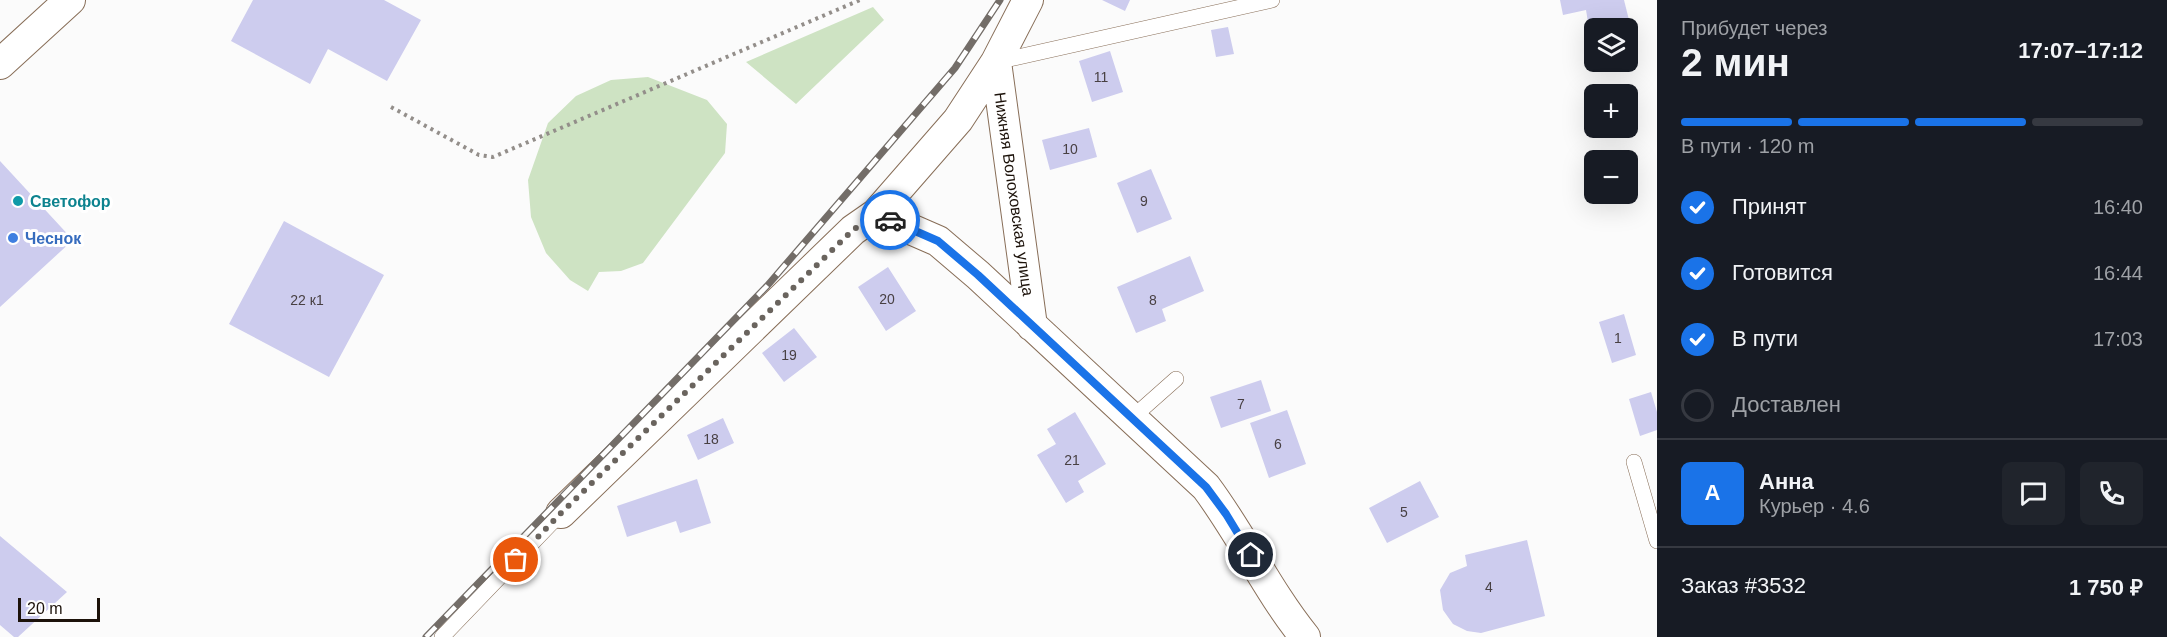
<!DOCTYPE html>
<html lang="ru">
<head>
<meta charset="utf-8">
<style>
  :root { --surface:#171b24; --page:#20242c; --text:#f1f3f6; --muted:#9ea1a6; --line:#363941; --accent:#1a73e8 }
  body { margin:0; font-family:Arial,sans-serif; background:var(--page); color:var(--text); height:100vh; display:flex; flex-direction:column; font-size:22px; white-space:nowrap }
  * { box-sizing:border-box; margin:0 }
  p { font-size:20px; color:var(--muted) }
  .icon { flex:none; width:33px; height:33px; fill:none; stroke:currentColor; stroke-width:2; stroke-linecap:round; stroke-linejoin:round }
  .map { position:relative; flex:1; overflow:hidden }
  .sheet { display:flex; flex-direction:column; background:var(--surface); width:510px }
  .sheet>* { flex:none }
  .controls { position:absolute; left:1584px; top:18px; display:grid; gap:12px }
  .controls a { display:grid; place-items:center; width:54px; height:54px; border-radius:9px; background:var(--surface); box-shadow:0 6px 24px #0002; font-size:30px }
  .scale { position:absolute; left:18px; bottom:15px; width:82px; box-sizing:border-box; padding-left:6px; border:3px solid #1c120a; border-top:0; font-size:16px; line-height:21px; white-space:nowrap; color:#1c120a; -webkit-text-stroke:4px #fff; paint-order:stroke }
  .pin { position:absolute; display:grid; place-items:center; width:51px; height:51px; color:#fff; margin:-26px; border:3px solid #fff; border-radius:50%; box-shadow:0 2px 6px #0007 }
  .courier { position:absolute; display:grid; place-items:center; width:60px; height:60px; margin:-30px; border:4px solid #1a73e8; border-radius:50%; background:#fff; color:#222; box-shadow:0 2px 8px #0007 }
  .summary em { font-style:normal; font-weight:800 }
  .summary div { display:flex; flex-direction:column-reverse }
  .summary { display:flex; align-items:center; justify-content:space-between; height:102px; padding:0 24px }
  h1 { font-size:39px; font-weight:800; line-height:45px }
  .bar { display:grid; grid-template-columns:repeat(4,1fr); gap:9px 6px; align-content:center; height:72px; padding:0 24px }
  .bar i { height:8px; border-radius:4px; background:var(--line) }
  .bar .active { background:var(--accent) }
  .bar p { grid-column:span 4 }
  .line { display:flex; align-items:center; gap:15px; padding:0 24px; border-top:2px solid var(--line) }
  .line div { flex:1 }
  .round { display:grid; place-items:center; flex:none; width:63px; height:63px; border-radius:9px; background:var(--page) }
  ol { padding:0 24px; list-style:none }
  li { display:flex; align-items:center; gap:18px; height:66px }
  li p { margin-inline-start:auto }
  li .icon { padding:6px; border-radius:50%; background:var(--accent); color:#fff; stroke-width:4 }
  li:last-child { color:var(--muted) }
  li i { width:33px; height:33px; border:3px solid var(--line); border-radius:50% }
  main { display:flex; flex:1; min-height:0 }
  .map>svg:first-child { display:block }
</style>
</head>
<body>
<main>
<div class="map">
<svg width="1657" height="637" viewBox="0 0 1657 637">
  <rect width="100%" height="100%" fill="#fbfbfb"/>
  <!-- green -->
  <path fill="#cee3c3" d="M873 7 884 20 796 104 746 62Z
    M648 77 707 100 727 124 725 153 643 263 621 271 599 272 588 291 570 280 546 253 531 217 528 180 548 123 576 96 611 80Z"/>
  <!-- building -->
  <path fill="#cdccee" d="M253 0H384L421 20 387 81 328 49 310 84 231 41Z
    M1102 0H1130L1125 11Z
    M1560 0H1624L1629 20 1589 28 1586 10 1563 15Z
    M1228 27 1234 54 1216 57 1211 30Z
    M1110 51 1123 92 1092 102 1079 61Z
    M1089 128 1097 157 1050 170 1042 140Z
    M0 161 73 240 0 307Z
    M1151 169 1172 219 1137 233 1117 183Z
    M284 221 384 275 329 377 229 324Z
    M1190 256 1204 291 1162 309 1166 321 1136 333 1117 287Z
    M888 267 916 311 886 331 858 287Z
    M1624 314 1636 355 1612 363 1599 322Z
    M794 328 817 357 784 382 762 353Z
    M1261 380 1271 411 1221 428 1210 397Z
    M1651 392 1657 412V430L1640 436 1629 399Z
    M1287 410 1306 464 1269 478 1250 423Z
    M1075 412 1106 464 1078 481 1084 492 1066 503 1037 455 1056 444 1047 429Z
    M723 418 734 443 698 460 687 435Z
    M697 479 711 523 680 533 676 521 627 537 617 506Z
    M1420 481 1439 517 1387 543 1369 508Z
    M0 536 67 592 18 637H14L0 625Z
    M1527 540 1545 616 1481 633 1467 631 1453 624 1443 610 1440 590 1450 573 1467 566 1465 555Z"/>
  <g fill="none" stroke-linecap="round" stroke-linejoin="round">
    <!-- service casing -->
    <g stroke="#886e58" stroke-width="16">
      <path id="service" d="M996 62 1272 0
        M1132 418 1176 379
        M1634 462 1657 541
        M442 637 561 513"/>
    </g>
    <!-- minor casing -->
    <g stroke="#886e58" stroke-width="32">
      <path id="minor" d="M996 62 1032 326
        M0 64 70 0
        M876 214 938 241 978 275 1206 487C1242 535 1267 590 1305 637
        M561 513 853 230 876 214 958 120 996 62 1028 0"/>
    </g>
    <!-- path -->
    <path stroke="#938e8a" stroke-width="4" stroke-dasharray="3 4.5" stroke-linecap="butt" d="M391 107 479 155 493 157 860 0"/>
    <!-- service -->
    <use href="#service" stroke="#fff" stroke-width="15"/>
    <!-- minor -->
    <use href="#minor" stroke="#fff" stroke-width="30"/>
    <!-- rail casing -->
    <g stroke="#736d68" stroke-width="7">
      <path id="rail" d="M426 637 767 286 955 68 1000 0"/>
    </g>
    <!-- rail -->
    <use href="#rail" stroke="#fff" stroke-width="4.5" stroke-dasharray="14" stroke-linecap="butt"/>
  </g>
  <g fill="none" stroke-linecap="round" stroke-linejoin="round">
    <!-- done -->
    <path stroke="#6a645e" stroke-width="6" stroke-dasharray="0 10.8" d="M516 560 561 513 853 230 876 214 890 220"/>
    <!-- route -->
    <path stroke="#1a73e8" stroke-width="8" d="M890 220 938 241 978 275 1206 487 1226 514 1251 555"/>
  </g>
  <!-- markers -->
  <circle fill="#0f9aa8" stroke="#fff" stroke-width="2" cx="18" cy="201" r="6"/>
  <circle fill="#3f7fe0" stroke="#fff" stroke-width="2" cx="13" cy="238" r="6"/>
  <g text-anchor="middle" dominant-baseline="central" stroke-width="6" stroke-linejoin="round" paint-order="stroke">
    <!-- number labels -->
    <g font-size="14" fill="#484043">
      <text x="1101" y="77">11</text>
      <text x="1070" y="149">10</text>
      <text x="1144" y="201">9</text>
      <text x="887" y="299">20</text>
      <text x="307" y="300">22 к1</text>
      <text x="1153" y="300">8</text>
      <text x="1618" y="338">1</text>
      <text x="789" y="355">19</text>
      <text x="1241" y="404">7</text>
      <text x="711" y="439">18</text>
      <text x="1278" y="444">6</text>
      <text x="1072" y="460">21</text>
      <text x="1404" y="512">5</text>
      <text x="1489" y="587">4</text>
    </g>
    <!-- street labels -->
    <g font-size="16" fill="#1c120a" stroke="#fff">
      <text transform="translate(1014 194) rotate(82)">Нижняя Волоховская улица</text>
    </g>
    <!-- culture labels -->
    <g font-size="16" font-weight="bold" fill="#0d838f" stroke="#fff" text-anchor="start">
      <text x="30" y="201">Светофор</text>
    </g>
    <!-- shop labels -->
    <g font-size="16" font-weight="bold" fill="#366cbe" stroke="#fff" text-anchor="start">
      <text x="25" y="238">Чеснок</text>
    </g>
  </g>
</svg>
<div class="controls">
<a><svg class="icon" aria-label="layers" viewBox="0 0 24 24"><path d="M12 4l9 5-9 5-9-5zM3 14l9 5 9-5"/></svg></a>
<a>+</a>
<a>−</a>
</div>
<div class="scale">20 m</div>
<div class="pin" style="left:516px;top:560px;background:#ea580c"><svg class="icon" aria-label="bag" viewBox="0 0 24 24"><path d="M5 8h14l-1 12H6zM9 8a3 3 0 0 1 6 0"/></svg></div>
<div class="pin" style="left:1251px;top:555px;background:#1f2937"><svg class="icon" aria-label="home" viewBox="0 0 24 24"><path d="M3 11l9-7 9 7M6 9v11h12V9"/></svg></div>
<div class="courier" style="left:890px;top:220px"><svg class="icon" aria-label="car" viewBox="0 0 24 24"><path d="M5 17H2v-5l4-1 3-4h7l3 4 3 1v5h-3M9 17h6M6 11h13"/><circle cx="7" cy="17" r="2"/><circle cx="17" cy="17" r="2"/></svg></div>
</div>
<section class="sheet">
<div class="summary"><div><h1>2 мин</h1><p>Прибудет через</p></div><em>17:07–17:12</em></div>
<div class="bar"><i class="active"></i><i class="active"></i><i class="active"></i><i></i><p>В пути · 120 m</p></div>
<ol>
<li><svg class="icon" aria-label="check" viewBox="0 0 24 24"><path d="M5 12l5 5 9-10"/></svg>Принят<p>16:40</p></li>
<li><svg class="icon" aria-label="check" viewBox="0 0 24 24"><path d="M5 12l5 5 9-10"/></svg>Готовится<p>16:44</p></li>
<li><svg class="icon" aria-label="check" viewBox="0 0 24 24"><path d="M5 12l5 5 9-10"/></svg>В пути<p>17:03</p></li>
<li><i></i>Доставлен</li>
</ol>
<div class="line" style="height:108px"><b class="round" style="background:var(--accent);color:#fff">А</b><div><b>Анна</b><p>Курьер · 4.6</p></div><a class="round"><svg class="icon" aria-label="chat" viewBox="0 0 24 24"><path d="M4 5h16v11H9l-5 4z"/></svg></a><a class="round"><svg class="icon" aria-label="phone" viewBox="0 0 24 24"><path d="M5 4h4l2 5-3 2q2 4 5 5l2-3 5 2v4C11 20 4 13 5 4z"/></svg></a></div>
<div class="line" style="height:78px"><div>Заказ #3532</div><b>1 750 ₽</b></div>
</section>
</main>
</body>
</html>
